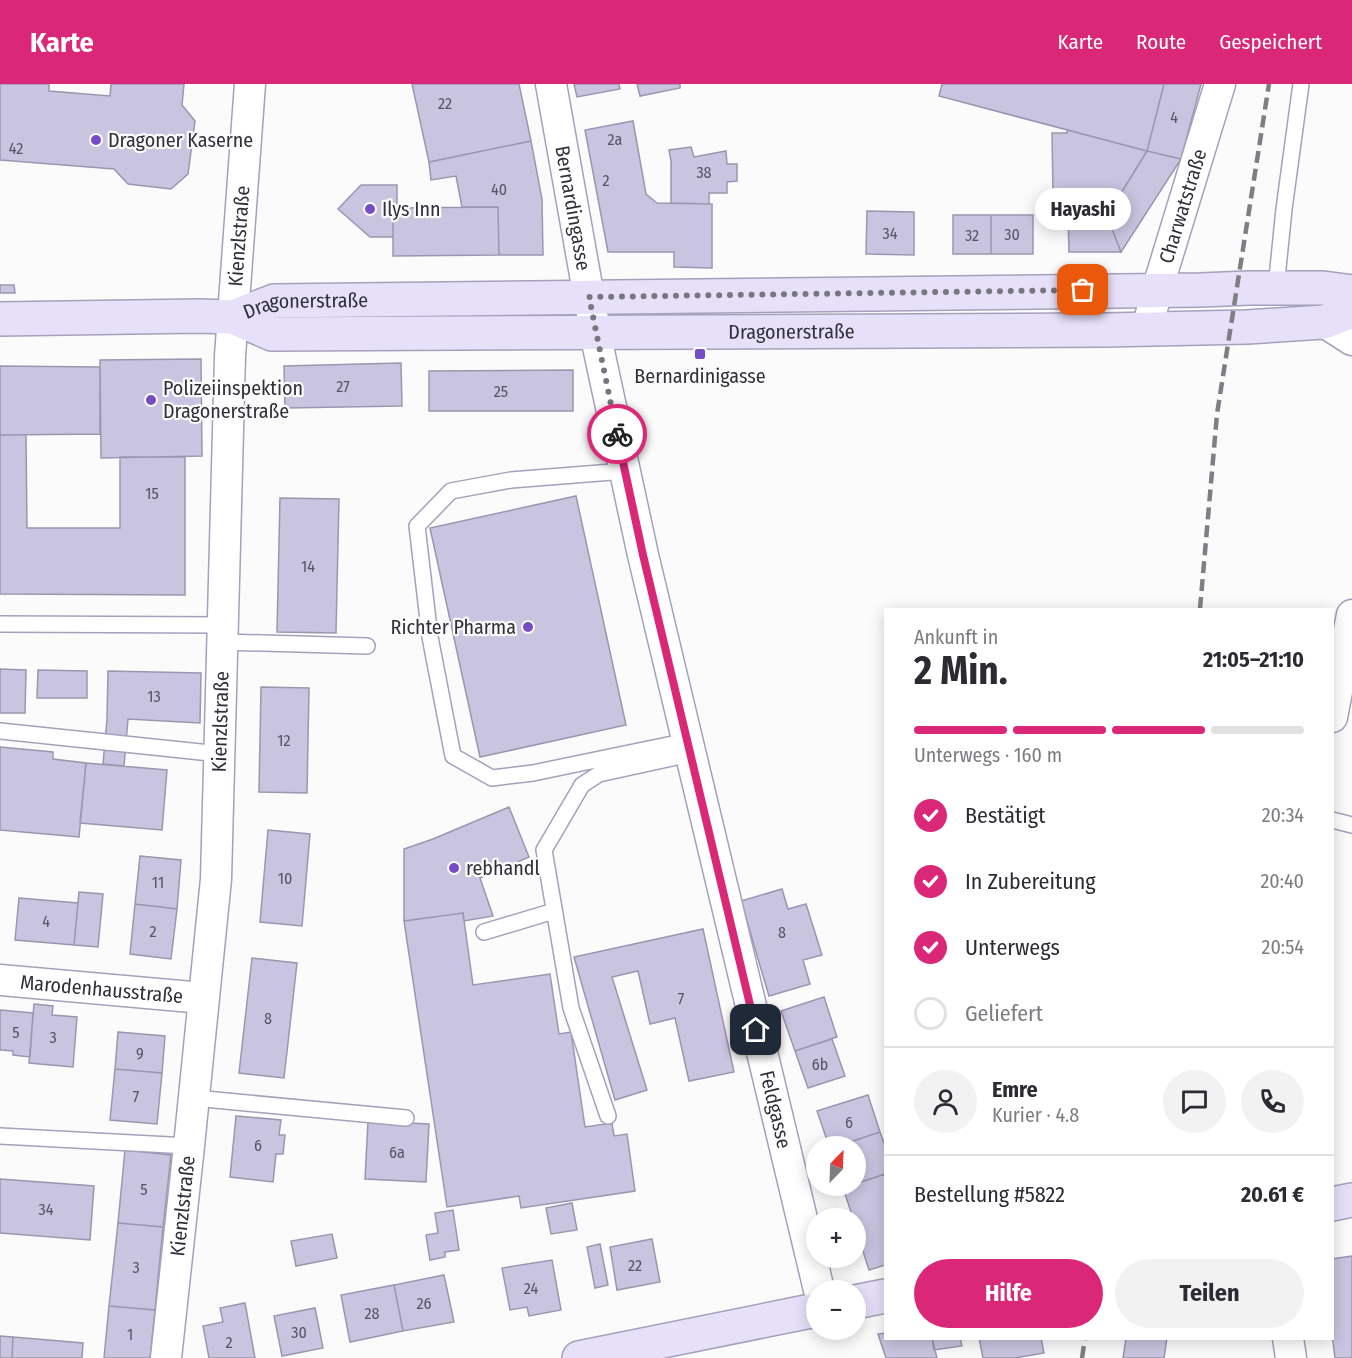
<!DOCTYPE html>
<html lang="de">
<head>
<meta charset="utf-8">
<style>
  :root { --surface:#fff; --page:#f2f2f3; --text:#2b2b33; --muted:#7c7c81; --line:#e1e1e2; --accent:#db2777 }
  body { margin:0; font-family:"Fira Sans Condensed",sans-serif; background:var(--page); color:var(--text); height:100vh; display:flex; flex-direction:column; font-size:22px; white-space:nowrap }
  * { box-sizing:border-box; margin:0 }
  p { font-size:20px; color:var(--muted) }
  .icon { flex:none; width:33px; height:33px; fill:none; stroke:currentColor; stroke-width:2; stroke-linecap:round; stroke-linejoin:round }
  .map { position:relative; flex:1; overflow:hidden }
  .details { position:absolute; left:884px; top:524px; width:450px; height:732px; display:flex; flex-direction:column; background:var(--surface); border-radius:0px; box-shadow:0 3px 15px #0003 }
  .details>* { flex:none }
  .needle { width:39px; rotate:23deg }
  .fabs { position:absolute; left:806px; top:1052px; display:grid; gap:12px }
  .fabs a { display:grid; place-items:center; width:60px; height:60px; border-radius:50%; background:var(--surface); box-shadow:0 3px 15px #0003; font-size:30px }
  .pin { position:absolute; display:grid; place-items:center; width:51px; height:51px; color:#fff; margin:-26px; border-radius:12px; box-shadow:0 3px 9px #0006 }
  .courier { position:absolute; display:grid; place-items:center; width:60px; height:60px; margin:-30px; border:4px solid #db2777; border-radius:50%; background:#fff; color:#222; box-shadow:0 2px 8px #0007 }
  .bubble { position:absolute; height:42px; border-radius:21px; background:var(--surface); box-shadow:0 3px 15px #0003; font-size:20px; font-weight:700; line-height:42px; text-align:center }
  .overview em { font-style:normal; font-weight:700 }
  .overview div { display:flex; flex-direction:column-reverse }
  .overview { display:flex; align-items:center; justify-content:space-between; height:102px; padding:0 30px }
  h1 { font-size:39px; font-weight:700; line-height:45px }
  .bar { display:grid; grid-template-columns:repeat(4,1fr); gap:9px 6px; align-content:center; height:72px; padding:0 30px }
  .bar i { height:8px; border-radius:4px; background:var(--line) }
  .bar .active { background:var(--accent) }
  .bar p { grid-column:span 4 }
  .line { display:flex; align-items:center; gap:15px; padding:0 30px; border-top:2px solid var(--line) }
  .line div { flex:1 }
  .round { display:grid; place-items:center; flex:none; width:63px; height:63px; border-radius:32px; background:var(--page) }
  ol { padding:0 30px; list-style:none }
  li { display:flex; align-items:center; gap:18px; height:66px }
  li p { margin-inline-start:auto }
  li .icon { padding:6px; border-radius:50%; background:var(--accent); color:#fff; stroke-width:4 }
  li:last-child { color:var(--muted) }
  li i { width:33px; height:33px; border:3px solid var(--line); border-radius:50% }
  .button { display:flex; gap:12px; margin-top:auto; padding:12px 30px }
  .button a { flex:1; height:69px; border-radius:36px; background:var(--accent); color:#fff; font-size:24px; font-weight:700; line-height:69px; text-align:center }
  .button a+a { background:var(--page); color:var(--text) }
  header { display:flex; align-items:center; gap:36px; box-sizing:border-box; height:84px; padding:0 30px; background:var(--accent); color:#fff }
  header strong { font-size:28px }
  nav { display:flex; gap:33px; margin-inline-start:auto; font-size:21px }
  .map>svg:first-child { display:block }
</style>
</head>
<body>
<header>
<strong>Karte</strong>
<nav><a>Karte</a><a>Route</a><a>Gespeichert</a></nav>
</header>
<div class="map">
<svg width="1352" height="1274" viewBox="0 0 1352 1274">
  <rect width="100%" height="100%" fill="#fbfbfb"/>
  <!-- building -->
  <path fill="#c9c4e0" stroke="#9b96b0" stroke-width="1.5" d="M0 0H49V7L110 12 111 0H184L182 21 195 37 188 90 171 105 128 100 114 85 0 76Z
    M412 0H519L531 57 429 78Z
    M574 0H619L620 5 577 13Z
    M637 0H680V4L640 12Z
    M942 0H1164L1147 67 939 12Z
    M1164 0H1201L1181 75 1147 67Z
    M633 37 646 110 657 119 712 120V184L674 183V168H608L585 46Z
    M1067 46 1147 67 1107 132H1068L1067 109H1053L1052 49H1067Z
    M531 57 542 115 543 171H499L498 123H462L456 92 431 96 429 78Z
    M691 63 694 73 726 67 727 80H737V97L727 98V109H709V120L671 119V77L669 66Z
    M1147 67 1181 75 1121 168 1107 132Z
    M361 101H397V124H393V153H370L338 125Z
    M498 123 499 171 393 172V124Z
    M867 127 914 128V171L866 170Z
    M953 131H991V170H953Z
    M991 131H1033V170H991Z
    M1068 132H1107L1121 168H1069Z
    M0 201H14L15 209H0Z
    M201 275 202 372 101 374 100 276Z
    M401 279 402 322 285 324 284 282Z
    M0 282 100 283V350L0 351Z
    M573 286V327H429V287Z
    M0 351H26L27 444H120V373H185V511L0 510Z
    M576 412 626 641 480 673 430 444Z
    M280 414 339 415 336 549 277 548Z
    M0 585 26 586 25 629H0Z
    M38 586 87 587V614H37Z
    M108 587 201 589 200 639 128 635 124 682 103 680 107 635Z
    M261 603 309 604 307 709 259 708Z
    M0 663 53 668V675L86 679 79 753 0 746Z
    M86 679 167 686 162 746 80 739Z
    M509 723 529 773 480 794 493 832 464 837 463 829 404 837V765L433 755Z
    M268 746 310 750 302 842 260 838Z
    M140 772 181 776 177 825 135 820Z
    M782 805 788 825 806 820 822 871 803 876 810 900 769 912 741 817Z
    M79 808 103 810 98 863 74 861Z
    M19 814 78 819 74 861 15 856Z
    M135 820 177 825 171 875 130 870Z
    M463 829 473 901 550 890 559 950 571 948 585 1043 612 1039 614 1052 627 1050 635 1107 521 1124 519 1112 447 1123 404 837Z
    M703 845 734 988 689 997 675 934 650 940 638 887 612 893 647 1006 615 1016 574 873Z
    M252 874 297 879 284 994 239 989Z
    M824 913 837 953 795 967 781 927Z
    M34 920 53 922 52 931 77 933 73 983 29 979Z
    M0 926 33 929 30 973 13 971V967L0 966Z
    M118 948 165 952 162 989 115 985Z
    M832 955 845 992 808 1004 795 967Z
    M115 985 162 989 157 1040 110 1036Z
    M868 1011 880 1048 838 1062H829L817 1027Z
    M236 1032 281 1036 279 1051H285L283 1070H276L273 1098 230 1093Z
    M368 1037 429 1040 426 1098 365 1095Z
    M880 1048 885 1062V1090L855 1100V1062H838Z
    M125 1066 171 1071 163 1143 118 1139Z
    M885 1090V1181L869 1186 855 1142V1134H853L843 1104 855 1101V1100Z
    M0 1095 94 1102 90 1156 0 1149Z
    M572 1119 577 1146 551 1150 546 1124Z
    M453 1126 459 1166 445 1168V1173L430 1176 426 1151 438 1149 435 1129Z
    M118 1139 163 1143 155 1226 109 1222Z
    M332 1150 337 1174 296 1182 291 1157Z
    M652 1155 660 1198 617 1206 610 1163Z
    M600 1160 608 1201 595 1204 587 1163Z
    M1352 1172V1274H1335L1332 1250V1175Z
    M552 1176 561 1226 529 1232 527 1223 510 1226 502 1184Z
    M444 1191 454 1238 403 1247 394 1201Z
    M394 1201 403 1247 350 1258 341 1211Z
    M245 1219 255 1274H209L203 1242 223 1238 220 1224Z
    M109 1222 155 1226 150 1274H104Z
    M315 1224 323 1264 282 1272 274 1232Z
    M885 1249V1254H932L937 1274H886L878 1250Z
    M0 1252 13 1253 12 1274H0Z
    M13 1253 83 1259 82 1274H12Z
    M932 1254H960L962 1262 934 1266Z
    M979 1254H1041L1044 1269 1015 1274H983Z
    M1126 1254H1167L1164 1274H1123Z"/>
  <g fill="none" stroke-linecap="round" stroke-linejoin="round">
    <!-- service casing -->
    <g stroke="#a5a0bb" stroke-width="18">
      <path id="service" d="M1276 204 1284 125 1301 0
        M625 387 511 396 451 407 417 442 430 553 453 672 492 694 533 689 687 657
        M0 540 223 541
        M223 558 367 562
        M0 647 220 670
        M1332 736 1352 741
        M484 848 554 827
        M194 1014 406 1034
        M608 1032 571 924 544 766 582 701 599 690 690 670
        M0 1052 189 1062"/>
    </g>
    <!-- minor casing -->
    <g stroke="#a5a0bb" stroke-width="33">
      <g id="minor">
        <path id="s1" d="M551 0 597 258 643 471 819 1206"/>
        <path d="M1324 238 1352 256"/>
        <path id="s2" d="M1147 245 1157 206 1220 0"/>
        <path d="M1332 633 1352 531"/>
        <path id="s3" d="M0 896 203 914"/>
        <path d="M1288 1254 1291 1274"/>
        <path id="s4" d="M166 1274 189 1062 216 795 230 272 250 0"/>
      </g>
    </g>
    <!-- secondary casing -->
    <g stroke="#a5a0bb" stroke-width="36">
      <g id="secondary">
        <path id="s5" d="M233 233 274 217 1200 206 1249 204H1323L1352 208"/>
        <path id="s6" d="M0 235 199 232 233 233 272 250 1107 246 1247 243 1324 238 1352 227"/>
        <path d="M1332 1120 1352 1116"/>
        <path d="M855 1218 885 1212"/>
        <path d="M579 1274 816 1226"/>
      </g>
    </g>
    <!-- service -->
    <use href="#service" stroke="#fff" stroke-width="15"/>
    <!-- minor -->
    <use href="#minor" stroke="#fff" stroke-width="30"/>
    <!-- secondary -->
    <use href="#secondary" stroke="#e6e0f9" stroke-width="33"/>
    <!-- rail -->
    <path stroke="#7f7e84" stroke-width="4.5" stroke-dasharray="12 6" stroke-linecap="butt" d="M1200 525 1217 330 1269 0
      M1082 1274 1085 1254"/>
  </g>
  <g fill="none" stroke-linecap="round" stroke-linejoin="round">
    <!-- done -->
    <path stroke="#78767e" stroke-width="6" stroke-dasharray="0 10.8" d="M617 350 589 213 1083 206"/>
    <!-- route -->
    <path stroke="#db2777" stroke-width="8" d="M617 350 643 471 756 946"/>
  </g>
  <!-- markers -->
  <g fill="#754ec7" stroke="#fbfbfb" stroke-width="2">
    <circle cx="96" cy="56" r="6"/>
    <circle cx="370" cy="125" r="6"/>
    <rect x="694" y="264" width="12" height="12" rx="3"/>
    <circle cx="151" cy="316" r="6"/>
    <circle cx="528" cy="543" r="6"/>
    <circle cx="454" cy="784" r="6"/>
  </g>
  <g text-anchor="middle" dominant-baseline="central" stroke-width="4.5" stroke-linejoin="round" paint-order="stroke">
    <!-- number labels -->
    <g font-size="16" fill="#575464">
      <text x="445" y="19">22</text>
      <text x="1174" y="33">4</text>
      <text x="615" y="55">2a</text>
      <text x="16" y="64">42</text>
      <text x="704" y="88">38</text>
      <text x="606" y="96">2</text>
      <text x="499" y="105">40</text>
      <text x="890" y="149">34</text>
      <text x="1012" y="150">30</text>
      <text x="972" y="151">32</text>
      <text x="343" y="302">27</text>
      <text x="501" y="307">25</text>
      <text x="152" y="409">15</text>
      <text x="308" y="482">14</text>
      <text x="154" y="612">13</text>
      <text x="284" y="656">12</text>
      <text x="285" y="794">10</text>
      <text x="158" y="798">11</text>
      <text x="46" y="837">4</text>
      <text x="153" y="847">2</text>
      <text x="782" y="848">8</text>
      <text x="681" y="914">7</text>
      <text x="268" y="934">8</text>
      <text x="16" y="948">5</text>
      <text x="53" y="953">3</text>
      <text x="140" y="969">9</text>
      <text x="820" y="980">6b</text>
      <text x="136" y="1012">7</text>
      <text x="849" y="1038">6</text>
      <text x="258" y="1061">6</text>
      <text x="397" y="1068">6a</text>
      <text x="144" y="1105">5</text>
      <text x="46" y="1125">34</text>
      <text x="635" y="1181">22</text>
      <text x="136" y="1183">3</text>
      <text x="531" y="1204">24</text>
      <text x="424" y="1219">26</text>
      <text x="372" y="1229">28</text>
      <text x="299" y="1248">30</text>
      <text x="130" y="1250">1</text>
      <text x="229" y="1258">2</text>
    </g>
    <!-- poi labels -->
    <g font-size="20" fill="#312f3a" stroke="#fbfbfb" text-anchor="start">
      <text x="108" y="56">Dragoner Kaserne</text>
      <text x="382" y="125">Ilys Inn</text>
      <text x="700" y="292" text-anchor="middle">Bernardinigasse</text>
      <text x="163" y="304">Polizeiinspektion<tspan x="163" dy="23">Dragonerstraße</tspan></text>
      <text x="516" y="543" text-anchor="end">Richter Pharma</text>
      <text x="466" y="784">rebhandl</text>
    </g>
    <!-- street labels -->
    <g font-size="20" fill="#312f3a" stroke="#fbfbfb">
      <text stroke="none"><textPath href="#s2" startOffset="128">Charwatstraße</textPath></text>
      <text stroke="none"><textPath href="#s1" startOffset="126">Bernardingasse</textPath></text>
      <text stroke="none"><textPath href="#s4" startOffset="1125">Kienzlstraße</textPath></text>
      <text stroke="none"><textPath href="#s5" startOffset="75">Dragonerstraße</textPath></text>
      <text stroke="none"><textPath href="#s6" startOffset="795">Dragonerstraße</textPath></text>
      <text stroke="none"><textPath href="#s4" startOffset="639">Kienzlstraße</textPath></text>
      <text stroke="none"><textPath href="#s3" startOffset="102">Marodenhausstraße</textPath></text>
      <text stroke="none"><textPath href="#s1" startOffset="1050">Feldgasse</textPath></text>
      <text stroke="none"><textPath href="#s4" startOffset="153">Kienzlstraße</textPath></text>
    </g>
  </g>
</svg>
<div class="fabs">
<a><svg class="needle" viewBox="-14 -14 28 28"><path d="M0-13l5 13h-10z" fill="#e53935"/><path d="M0 13l5-13h-10z" fill="#7c7c81"/></svg></a>
<a>+</a>
<a>−</a>
</div>
<div class="pin" style="left:1083px;top:206px;background:#ea580c"><svg class="icon" aria-label="bag" viewBox="0 0 24 24"><path d="M5 8h14l-1 12H6zM9 8a3 3 0 0 1 6 0"/></svg></div>
<div class="pin" style="left:756px;top:946px;background:#1f2937"><svg class="icon" aria-label="home" viewBox="0 0 24 24"><path d="M3 11l9-7 9 7M6 9v11h12V9"/></svg></div>
<div class="courier" style="left:617px;top:350px"><svg class="icon" aria-label="bike" viewBox="0 0 24 24"><circle cx="6" cy="16" r="4"/><circle cx="18" cy="16" r="4"/><path d="M6 16l4-8h5l3 8M10 8l3 8H6M13 5h3"/></svg></div>
<div class="bubble" style="left:1035px;top:104px;width:96px">Hayashi</div>
<section class="details">
<div class="overview"><div><h1>2 Min.</h1><p>Ankunft in</p></div><em>21:05–21:10</em></div>
<div class="bar"><i class="active"></i><i class="active"></i><i class="active"></i><i></i><p>Unterwegs · 160 m</p></div>
<ol>
<li><svg class="icon" aria-label="check" viewBox="0 0 24 24"><path d="M5 12l5 5 9-10"/></svg>Bestätigt<p>20:34</p></li>
<li><svg class="icon" aria-label="check" viewBox="0 0 24 24"><path d="M5 12l5 5 9-10"/></svg>In Zubereitung<p>20:40</p></li>
<li><svg class="icon" aria-label="check" viewBox="0 0 24 24"><path d="M5 12l5 5 9-10"/></svg>Unterwegs<p>20:54</p></li>
<li><i></i>Geliefert</li>
</ol>
<div class="line" style="height:108px"><a class="round"><svg class="icon" aria-label="person" viewBox="0 0 24 24"><circle cx="12" cy="8" r="4"/><path d="M4 21q1-7 8-7t8 7"/></svg></a><div><b>Emre</b><p>Kurier · 4.8</p></div><a class="round"><svg class="icon" aria-label="chat" viewBox="0 0 24 24"><path d="M4 5h16v11H9l-5 4z"/></svg></a><a class="round"><svg class="icon" aria-label="phone" viewBox="0 0 24 24"><path d="M5 4h4l2 5-3 2q2 4 5 5l2-3 5 2v4C11 20 4 13 5 4z"/></svg></a></div>
<div class="line" style="height:78px"><div>Bestellung #5822</div><b>20.61 €</b></div>
<div class="button"><a>Hilfe</a><a>Teilen</a></div>
</section>
</div>
</body>
</html>
